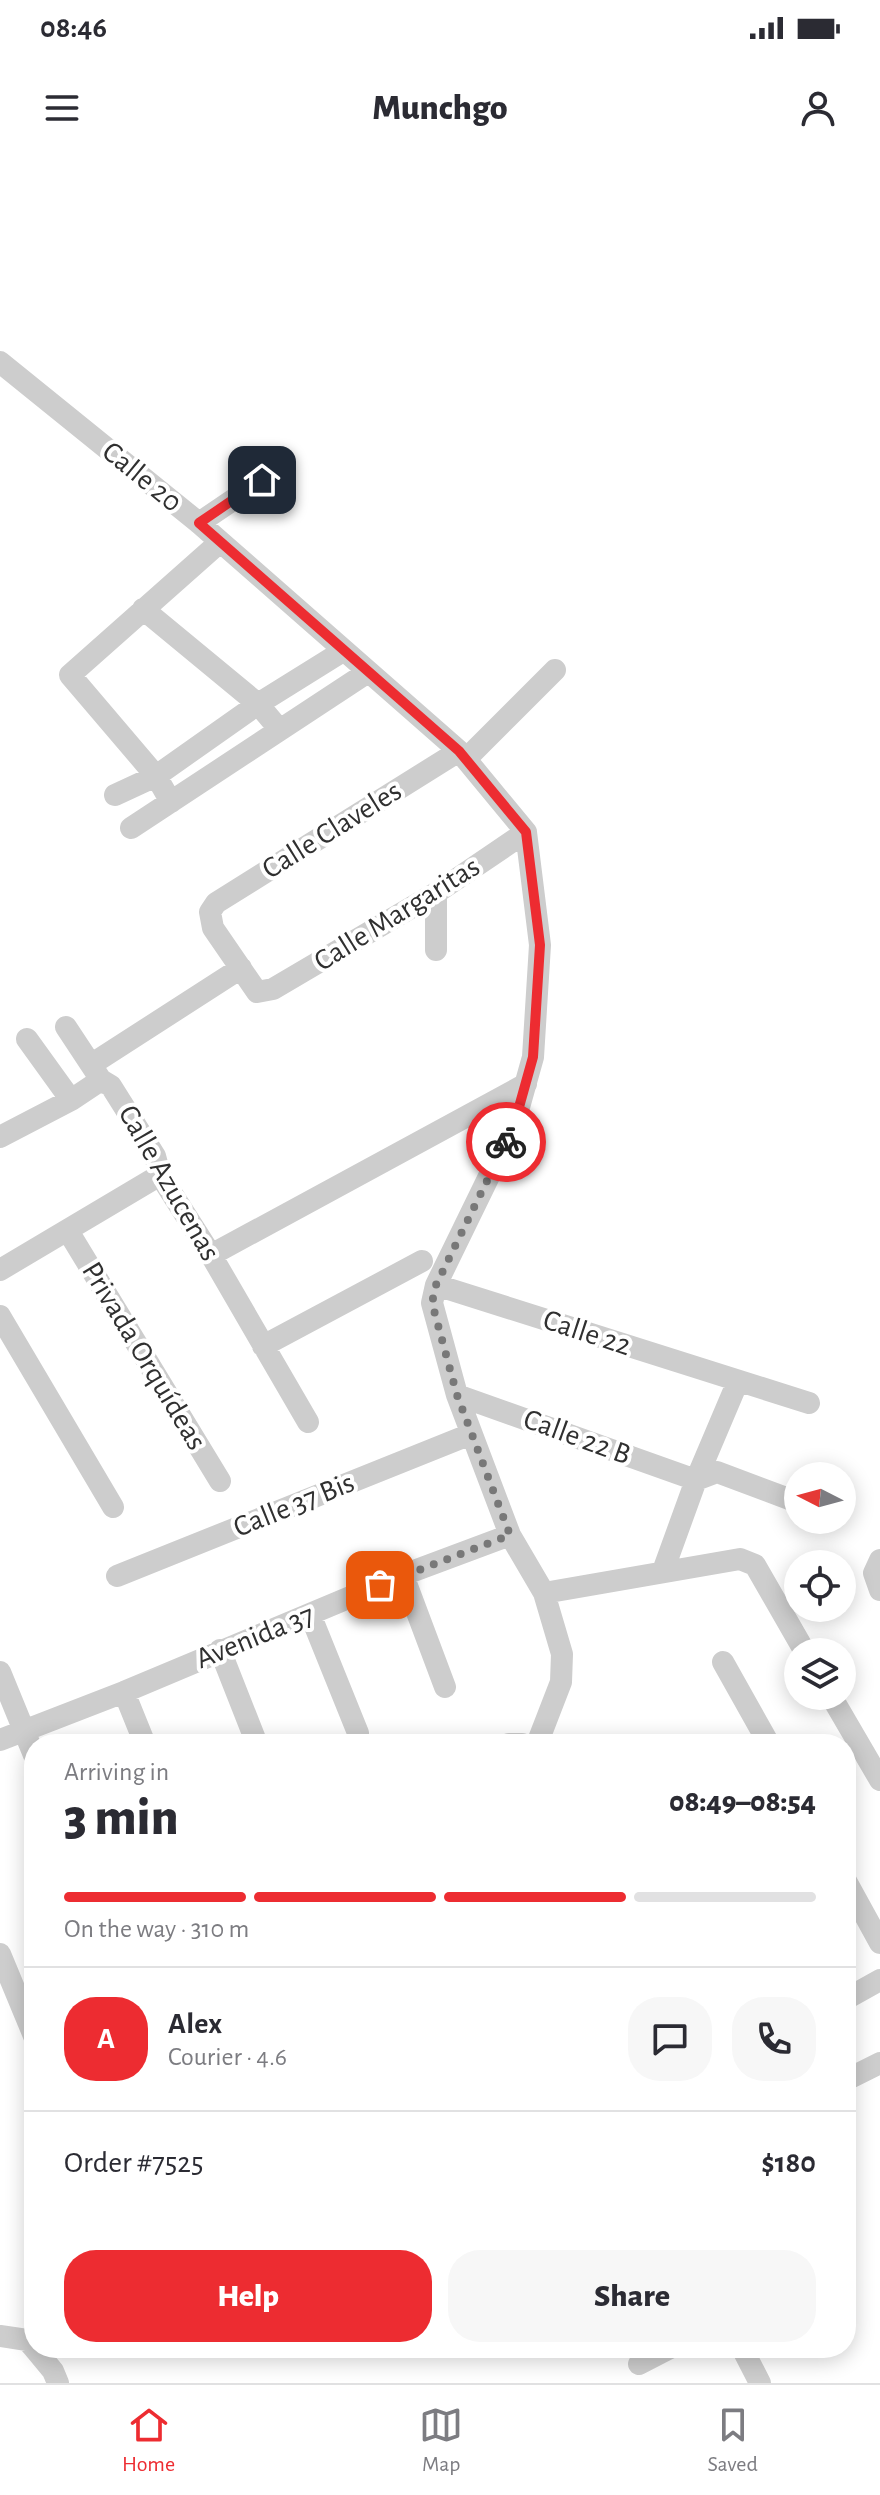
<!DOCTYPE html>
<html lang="en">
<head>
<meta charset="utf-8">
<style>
  :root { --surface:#fff; --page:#f7f7f7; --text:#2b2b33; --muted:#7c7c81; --line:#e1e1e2; --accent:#ed2c31 }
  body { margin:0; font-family:"Alegreya Sans",sans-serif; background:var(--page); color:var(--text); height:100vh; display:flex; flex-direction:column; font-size:30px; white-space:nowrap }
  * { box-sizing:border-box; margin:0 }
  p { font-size:26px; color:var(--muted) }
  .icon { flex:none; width:44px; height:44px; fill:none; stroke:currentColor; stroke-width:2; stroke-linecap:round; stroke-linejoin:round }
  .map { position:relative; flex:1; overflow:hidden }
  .panel { position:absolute; left:24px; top:1574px; width:832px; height:624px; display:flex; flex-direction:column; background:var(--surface); border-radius:32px; box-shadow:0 4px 20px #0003 }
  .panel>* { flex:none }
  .needle { width:52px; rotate:276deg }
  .controls { position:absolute; left:784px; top:1302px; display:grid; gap:16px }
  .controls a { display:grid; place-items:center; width:72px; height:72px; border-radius:50%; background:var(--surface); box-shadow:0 4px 20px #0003; font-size:40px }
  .pin { position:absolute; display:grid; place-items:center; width:68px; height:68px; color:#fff; margin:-34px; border-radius:16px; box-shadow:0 4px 12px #0006 }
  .courier { position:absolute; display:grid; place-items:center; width:80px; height:80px; margin:-40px; border:6px solid #ed2c31; border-radius:50%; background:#fff; color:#222; box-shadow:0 2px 10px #0007 }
  .head em { font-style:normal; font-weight:800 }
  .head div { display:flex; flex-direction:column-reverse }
  .head { display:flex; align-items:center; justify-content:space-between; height:136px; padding:0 40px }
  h1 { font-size:52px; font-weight:800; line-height:60px }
  .bar { display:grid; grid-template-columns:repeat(4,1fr); gap:12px 8px; align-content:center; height:96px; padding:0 40px }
  .bar i { height:10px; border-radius:6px; background:var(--line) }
  .bar .on { background:var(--accent) }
  .bar p { grid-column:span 4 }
  .line { display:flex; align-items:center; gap:20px; padding:0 40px; border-top:2px solid var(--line) }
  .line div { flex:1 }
  .round { display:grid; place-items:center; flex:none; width:84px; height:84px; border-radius:32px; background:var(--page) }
  .primary-button { display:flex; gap:16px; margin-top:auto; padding:16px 40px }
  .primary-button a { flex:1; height:92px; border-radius:32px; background:var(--accent); color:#fff; font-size:32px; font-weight:800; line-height:92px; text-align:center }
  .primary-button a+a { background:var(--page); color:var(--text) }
  .status { display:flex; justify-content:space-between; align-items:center; height:56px; padding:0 40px; background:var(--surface); direction:ltr }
  .status svg { height:22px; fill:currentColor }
  header { display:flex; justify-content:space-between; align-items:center; height:104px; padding:0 40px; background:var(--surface); font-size:36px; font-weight:800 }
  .tabs { display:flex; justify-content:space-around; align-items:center; height:112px; border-top:2px solid var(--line); background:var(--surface); font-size:22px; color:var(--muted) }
  .tabs a { display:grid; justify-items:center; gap:4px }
  .tabs .on { color:var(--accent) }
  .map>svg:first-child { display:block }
</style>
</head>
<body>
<div class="status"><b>08:46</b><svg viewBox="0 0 49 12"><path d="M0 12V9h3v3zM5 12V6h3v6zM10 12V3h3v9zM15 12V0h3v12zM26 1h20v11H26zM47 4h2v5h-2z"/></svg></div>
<header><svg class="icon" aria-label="menu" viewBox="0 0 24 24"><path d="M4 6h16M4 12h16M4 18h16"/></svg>Munchgo<svg class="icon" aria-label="person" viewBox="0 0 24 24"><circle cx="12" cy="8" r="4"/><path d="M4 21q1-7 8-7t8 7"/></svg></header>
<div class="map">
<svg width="880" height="2223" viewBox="0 0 880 2223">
  <rect width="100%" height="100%" fill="#fff"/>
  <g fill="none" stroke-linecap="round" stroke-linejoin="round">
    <!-- minor -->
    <path stroke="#cdcdcd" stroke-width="22" d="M0 202 199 363 459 591 526 672 540 785 533 897 514 965 436 1125 432 1143 457 1235 510 1375 544 1433 562 1494 561 1522 537 1584
      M199 363 283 306
      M143 449 258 544 279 569
      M459 591 216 743 210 752 213 768 257 832 273 829 436 733 526 672
      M466 599 555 510
      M115 635 156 616 258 544 343 491
      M171 642 156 616 70 515 220 382
      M131 668 368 512
      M436 733V790
      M66 867 101 920 111 926 155 996 160 1015 211 1095 308 1262
      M27 879 71 940
      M92 904 241 808
      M0 977 71 940 101 920
      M68 1071 220 1321
      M211 1095 526 924
      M0 1110 160 1015
      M436 1125 809 1243
      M0 1156 113 1347
      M263 1186 422 1101
      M457 1235 696 1320 717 1312 797 1342
      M880 1400 874 1413 880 1430
      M663 1411 696 1320 738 1221
      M403 1415 445 1527
      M117 1416 471 1274
      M544 1433 740 1399 755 1405 805 1492
      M310 1454 358 1573
      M220 1490 257 1584
      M723 1502 769 1584
      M0 1512 34 1595
      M124 1532 145 1584
      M831 1536 880 1620
      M0 1580 124 1532 403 1415 510 1375
      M509 1584H522
      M846 1721 880 1783
      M0 1794 34 1876
      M846 1839 880 1820
      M846 1920 880 1903
      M0 2176 27 2180 34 2188
      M34 2188 53 2211 58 2223
      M742 2188 760 2223
      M639 2204 670 2188"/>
  </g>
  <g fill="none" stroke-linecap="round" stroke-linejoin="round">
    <!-- done -->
    <path stroke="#787878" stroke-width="8" stroke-dasharray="0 14.4" d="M380 1425 510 1375 457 1235 432 1143 436 1125 506 982"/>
    <!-- route -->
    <path stroke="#ed2c31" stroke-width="10" d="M262 320 199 363 459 591 526 672 540 785 533 897 514 965 506 982"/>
  </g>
  <g text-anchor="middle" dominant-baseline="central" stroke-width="8" stroke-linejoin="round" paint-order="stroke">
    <!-- street labels -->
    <g font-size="30" fill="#303030" stroke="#fff">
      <text transform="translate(142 317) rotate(39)">Calle 20</text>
      <text transform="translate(332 670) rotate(-32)">Calle Claveles</text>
      <text transform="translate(397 754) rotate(-32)">Calle Margaritas</text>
      <text transform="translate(169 1023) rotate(60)">Calle Azucenas</text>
      <text transform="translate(587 1173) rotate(18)">Calle 22</text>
      <text transform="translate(144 1196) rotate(59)">Privada Orquídeas</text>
      <text transform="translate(577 1277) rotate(20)">Calle 22 B</text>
      <text transform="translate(294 1345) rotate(-22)">Calle 37 Bis</text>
      <text transform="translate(255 1477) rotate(-22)">Avenida 37</text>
    </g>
  </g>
</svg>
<div class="controls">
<a><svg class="needle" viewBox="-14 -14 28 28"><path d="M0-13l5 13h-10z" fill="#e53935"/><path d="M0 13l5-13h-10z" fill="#7c7c81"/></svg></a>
<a><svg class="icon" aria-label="locate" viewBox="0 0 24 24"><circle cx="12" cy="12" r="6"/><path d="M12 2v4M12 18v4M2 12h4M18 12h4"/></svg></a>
<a><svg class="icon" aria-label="layers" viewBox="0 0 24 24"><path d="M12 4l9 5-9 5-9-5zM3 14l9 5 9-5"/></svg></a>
</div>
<div class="pin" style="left:380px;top:1425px;background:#ea580c"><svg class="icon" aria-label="bag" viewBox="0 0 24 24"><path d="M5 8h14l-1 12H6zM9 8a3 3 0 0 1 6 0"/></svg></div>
<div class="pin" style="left:262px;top:320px;background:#1f2937"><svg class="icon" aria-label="home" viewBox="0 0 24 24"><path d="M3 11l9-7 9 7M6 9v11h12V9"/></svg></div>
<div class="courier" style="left:506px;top:982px"><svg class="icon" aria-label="bike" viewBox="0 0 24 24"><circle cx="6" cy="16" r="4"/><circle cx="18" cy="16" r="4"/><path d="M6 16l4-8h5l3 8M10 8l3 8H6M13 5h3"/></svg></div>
<section class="panel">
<div class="head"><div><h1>3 min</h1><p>Arriving in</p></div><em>08:49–08:54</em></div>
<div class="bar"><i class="on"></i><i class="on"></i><i class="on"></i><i></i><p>On the way · 310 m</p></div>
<div class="line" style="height:144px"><b class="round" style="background:var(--accent);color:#fff">A</b><div><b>Alex</b><p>Courier · 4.6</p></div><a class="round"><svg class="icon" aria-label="chat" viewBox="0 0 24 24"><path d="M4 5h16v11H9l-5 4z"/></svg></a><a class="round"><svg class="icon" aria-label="phone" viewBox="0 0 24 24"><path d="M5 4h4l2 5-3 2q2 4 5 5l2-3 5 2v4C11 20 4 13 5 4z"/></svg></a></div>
<div class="line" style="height:104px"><div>Order #7525</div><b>$180</b></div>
<div class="primary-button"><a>Help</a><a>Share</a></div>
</section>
</div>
<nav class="tabs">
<a class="on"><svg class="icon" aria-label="home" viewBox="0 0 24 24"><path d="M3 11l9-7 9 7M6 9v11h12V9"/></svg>Home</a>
<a><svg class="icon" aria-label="map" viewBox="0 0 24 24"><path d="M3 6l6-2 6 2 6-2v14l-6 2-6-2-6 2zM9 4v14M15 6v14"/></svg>Map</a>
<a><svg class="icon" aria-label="saved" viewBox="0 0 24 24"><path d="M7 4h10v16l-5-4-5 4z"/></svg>Saved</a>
</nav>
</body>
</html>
